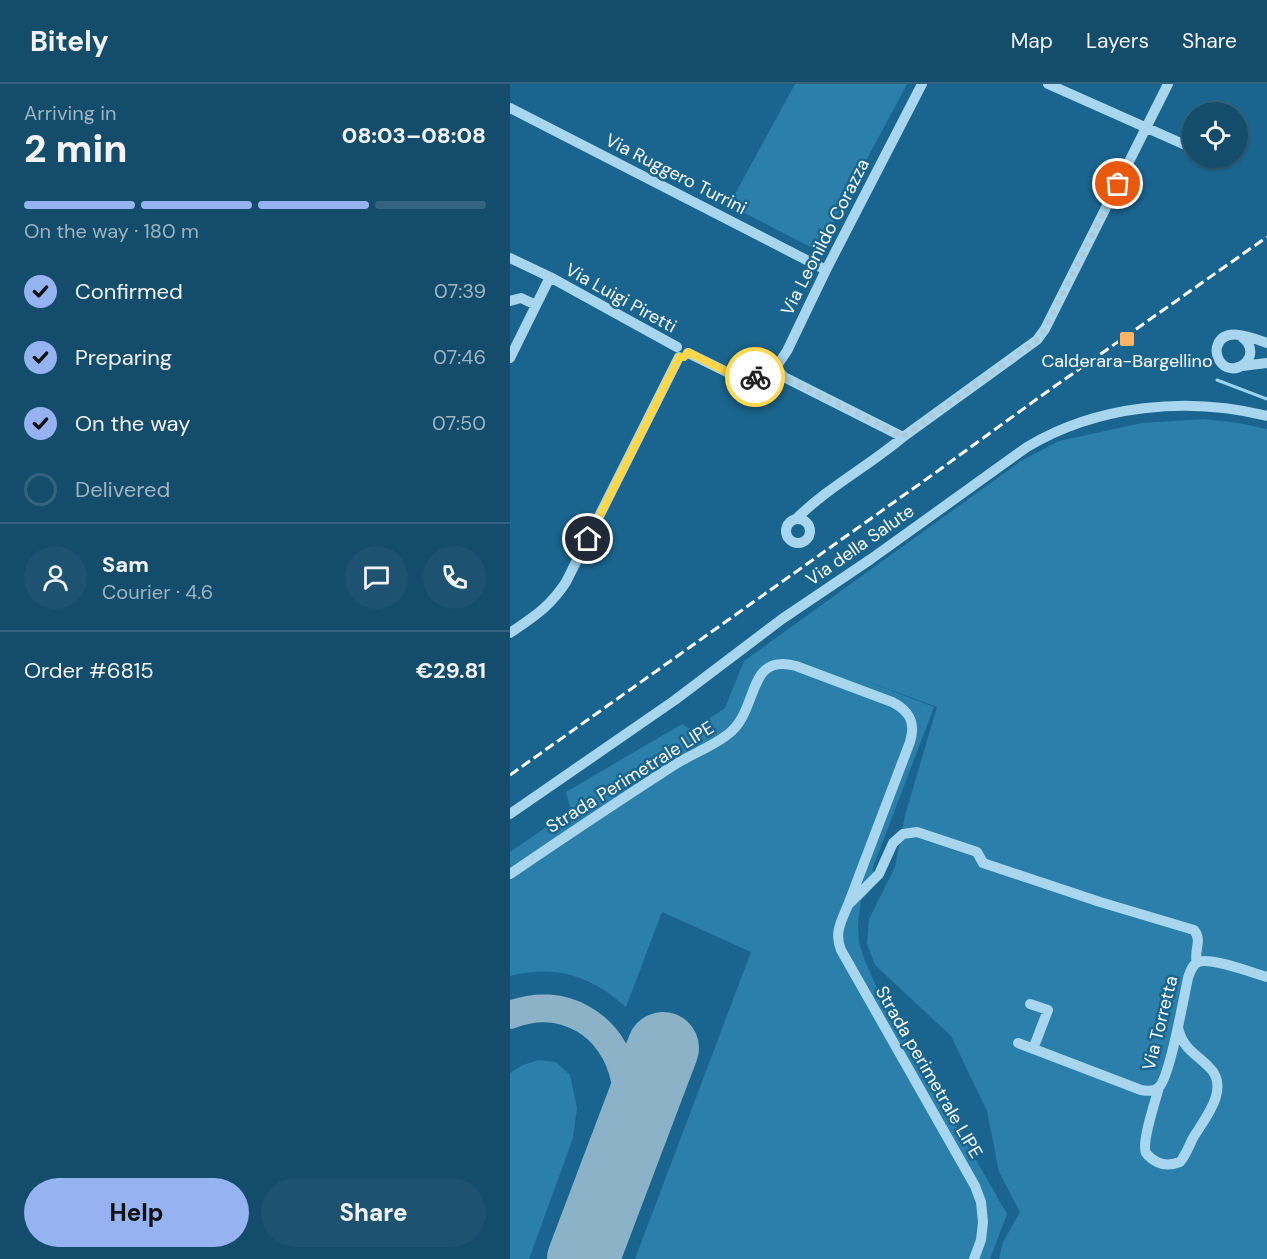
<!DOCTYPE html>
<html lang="en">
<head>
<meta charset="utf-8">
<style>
  :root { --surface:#144c6b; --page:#1d5371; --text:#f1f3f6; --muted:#9db4c1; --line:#33637e; --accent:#95b2f1 }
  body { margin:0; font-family:"DM Sans",sans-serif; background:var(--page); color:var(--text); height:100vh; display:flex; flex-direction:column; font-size:22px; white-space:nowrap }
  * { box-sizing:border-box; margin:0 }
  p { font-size:20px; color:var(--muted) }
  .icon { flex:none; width:33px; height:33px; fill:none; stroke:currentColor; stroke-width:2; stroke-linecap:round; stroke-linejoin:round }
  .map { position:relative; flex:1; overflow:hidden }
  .side { display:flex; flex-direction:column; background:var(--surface); width:510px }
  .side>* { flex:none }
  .fabs { position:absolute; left:672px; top:18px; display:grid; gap:12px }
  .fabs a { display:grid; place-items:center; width:66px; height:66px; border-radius:50%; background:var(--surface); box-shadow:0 2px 4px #0004,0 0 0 2px var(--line); font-size:30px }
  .pin { position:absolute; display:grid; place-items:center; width:51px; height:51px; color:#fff; margin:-26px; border:3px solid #fff; border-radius:50%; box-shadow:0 2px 6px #0007 }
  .courier { position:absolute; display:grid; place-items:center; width:60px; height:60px; margin:-30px; border:4px solid #ffd54a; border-radius:50%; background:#fff; color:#222; box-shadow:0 2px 8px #0007 }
  .summary em { font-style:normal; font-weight:800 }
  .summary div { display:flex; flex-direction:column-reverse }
  .summary { display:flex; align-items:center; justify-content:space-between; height:102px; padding:0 24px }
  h1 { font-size:39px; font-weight:800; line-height:45px }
  .bar { display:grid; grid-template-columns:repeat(4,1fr); gap:9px 6px; align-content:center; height:72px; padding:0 24px }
  .bar i { height:8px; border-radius:4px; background:var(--line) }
  .bar .active { background:var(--accent) }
  .bar p { grid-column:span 4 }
  .line { display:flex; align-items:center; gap:15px; padding:0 24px; border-top:2px solid var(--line) }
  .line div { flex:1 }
  .round { display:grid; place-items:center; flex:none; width:63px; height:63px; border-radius:32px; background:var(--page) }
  ol { padding:0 24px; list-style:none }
  li { display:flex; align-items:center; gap:18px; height:66px }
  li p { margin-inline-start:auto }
  li .icon { padding:6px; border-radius:50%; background:var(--accent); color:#111; stroke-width:4 }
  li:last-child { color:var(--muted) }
  li i { width:33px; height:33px; border:3px solid var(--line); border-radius:50% }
  .cta { display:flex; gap:12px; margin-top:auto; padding:12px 24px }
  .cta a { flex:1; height:69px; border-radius:36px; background:var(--accent); color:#111; font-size:24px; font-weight:800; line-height:69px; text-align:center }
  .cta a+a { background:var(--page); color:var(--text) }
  header { display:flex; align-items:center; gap:36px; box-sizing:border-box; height:84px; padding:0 30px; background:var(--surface); border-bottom:2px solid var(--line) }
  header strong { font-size:28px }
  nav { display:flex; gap:33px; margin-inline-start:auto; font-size:21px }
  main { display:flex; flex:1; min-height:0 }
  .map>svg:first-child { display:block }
</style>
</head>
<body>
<header>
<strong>Bitely</strong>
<nav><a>Map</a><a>Layers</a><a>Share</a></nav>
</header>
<main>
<section class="side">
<div class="summary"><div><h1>2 min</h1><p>Arriving in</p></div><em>08:03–08:08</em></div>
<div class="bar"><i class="active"></i><i class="active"></i><i class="active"></i><i></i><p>On the way · 180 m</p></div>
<ol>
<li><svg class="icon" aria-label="check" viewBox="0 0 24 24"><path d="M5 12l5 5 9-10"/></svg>Confirmed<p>07:39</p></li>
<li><svg class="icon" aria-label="check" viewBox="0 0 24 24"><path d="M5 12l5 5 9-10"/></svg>Preparing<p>07:46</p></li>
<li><svg class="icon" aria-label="check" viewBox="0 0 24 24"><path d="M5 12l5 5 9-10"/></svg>On the way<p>07:50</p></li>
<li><i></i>Delivered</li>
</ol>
<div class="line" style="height:108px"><a class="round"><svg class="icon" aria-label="person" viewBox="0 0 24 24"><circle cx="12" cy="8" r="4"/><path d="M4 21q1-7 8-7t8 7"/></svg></a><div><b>Sam</b><p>Courier · 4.6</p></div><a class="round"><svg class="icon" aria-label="chat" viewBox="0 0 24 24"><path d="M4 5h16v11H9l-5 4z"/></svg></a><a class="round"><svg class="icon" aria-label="phone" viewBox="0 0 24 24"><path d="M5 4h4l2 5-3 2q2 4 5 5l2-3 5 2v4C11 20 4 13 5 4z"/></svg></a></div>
<div class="line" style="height:78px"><div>Order #6815</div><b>€29.81</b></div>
<div class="cta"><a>Help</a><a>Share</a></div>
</section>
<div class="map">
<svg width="757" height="1175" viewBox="0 0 757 1175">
  <rect width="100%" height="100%" fill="#1a658f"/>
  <!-- green -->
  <path fill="#2a7fab" d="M285 0H397L308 167 219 121Z
    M694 335 729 339 757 345V1175H489L493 1158 510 1128 489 1088 477 1027 441 952 365 881 357 860 359 835 385 783 395 731 427 623 351 595 424 623 362 786 372 792 351 817 348 840 349 859 355 877 366 902 497 1130 480 1175H125L241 868 152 828 116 923C81 892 46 880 0 892V768L61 726 56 708 172 640 182 646 215 624 234 577 511 377 549 357 632 339Z
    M29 976 46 978 60 991 67 1024 63 1054 19 1175H0V989L13 981Z"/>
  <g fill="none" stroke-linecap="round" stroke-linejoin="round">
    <!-- stream -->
    <path stroke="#9ad4f1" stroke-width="3" d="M707 296 757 315"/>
    <!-- taxiway -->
    <path stroke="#8cb2c7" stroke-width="28" d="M0 931C53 910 104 941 115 996 121 1021 118 1044 113 1069"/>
    <!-- runway -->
    <path stroke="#8cb2c7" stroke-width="72" d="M73 1175 153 964"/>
    <!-- minor -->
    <path stroke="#a7d6ee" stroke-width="10" d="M538 0 682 64
      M0 24 316 186
      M702 74 713 79
      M0 174 40 193 167 263
      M0 217 11 214 26 221
      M732 253C756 272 722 298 709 276 707 272 706 267 707 263 713 241 743 254 757 259
      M178 269 227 293H247L266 283 277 267 316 186 412 0
      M0 274 40 193
      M732 282 757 279
      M266 283 274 293 393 353
      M276 447a12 12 0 1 1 24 0a12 12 0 1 1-24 0Z
      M286 435C318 403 359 382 393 353L527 256 535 245 658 0
      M0 549C23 533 40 523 56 498L169 273
      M0 730 165 616 272 535 361 475 517 363C587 321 678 312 757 332
      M0 790C53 754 107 718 161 683 179 671 200 664 217 651 250 628 235 568 286 582L382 618C400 627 406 639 400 658L338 821 369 790 383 759 393 750 407 748 467 768 473 779 590 818 684 846C693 857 683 867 687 879
      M338 821C331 838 324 849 331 866L465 1102 471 1118 473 1138 471 1156 464 1175
      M520 920 538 926 523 965
      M508 959 631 1006C637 1007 644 1008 649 1003 660 993 674 912 678 894 680 888 682 881 688 878 701 873 743 889 757 893
      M649 1003C646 1016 631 1058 636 1069 639 1073 643 1076 647 1078 655 1082 662 1081 670 1078 676 1071 679 1062 683 1054 695 1034 721 1004 699 983 684 968 674 966 668 944"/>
    <!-- rail -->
    <path stroke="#fff" stroke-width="3" stroke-dasharray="10 4.5" stroke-linecap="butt" d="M0 691 425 389 531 312 757 153"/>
  </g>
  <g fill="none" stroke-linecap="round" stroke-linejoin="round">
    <!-- done -->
    <path stroke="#afc9d8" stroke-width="6" stroke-dasharray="0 10.8" d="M245 293 257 289 266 283 274 293 393 353 527 256 535 245 608 100"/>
    <!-- route -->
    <path stroke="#ffd54a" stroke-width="8" d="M78 455 169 273H174L178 268 227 293H245"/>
  </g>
  <!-- markers -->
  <rect fill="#ffb365" stroke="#1a658f" stroke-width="2" x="609" y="247" width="16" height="16" rx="3"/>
  <g text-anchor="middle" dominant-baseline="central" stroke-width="5" stroke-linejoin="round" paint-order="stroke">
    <!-- street labels -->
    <g font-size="18" fill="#fff" stroke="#1a658f">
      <text transform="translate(166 90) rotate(27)">Via Ruggero Turrini</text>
      <text transform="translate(315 153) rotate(-63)">Via Leonildo Corazza</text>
      <text transform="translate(111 214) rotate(29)">Via Luigi Piretti</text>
      <text transform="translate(350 461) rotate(-35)">Via della Salute</text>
      <text transform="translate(120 693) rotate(-32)">Strada Perimetrale LIPE</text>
      <text transform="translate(650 939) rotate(-76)">Via Torretta</text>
      <text transform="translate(419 988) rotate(60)">Strada perimetrale LIPE</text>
    </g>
    <!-- poi labels -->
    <g font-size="18" fill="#fff" stroke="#1a658f">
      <text x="617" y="277">Calderara-Bargellino</text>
    </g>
  </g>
</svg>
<div class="fabs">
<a><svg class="icon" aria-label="locate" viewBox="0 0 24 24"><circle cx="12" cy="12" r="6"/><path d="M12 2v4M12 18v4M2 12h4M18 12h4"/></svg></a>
</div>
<div class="pin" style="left:608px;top:100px;background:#ea580c"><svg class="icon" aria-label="bag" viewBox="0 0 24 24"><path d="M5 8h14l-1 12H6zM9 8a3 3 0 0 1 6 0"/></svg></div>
<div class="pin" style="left:78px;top:455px;background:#1f2937"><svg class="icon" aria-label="home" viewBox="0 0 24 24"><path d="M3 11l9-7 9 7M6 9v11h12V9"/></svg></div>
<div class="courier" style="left:245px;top:293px"><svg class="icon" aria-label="bike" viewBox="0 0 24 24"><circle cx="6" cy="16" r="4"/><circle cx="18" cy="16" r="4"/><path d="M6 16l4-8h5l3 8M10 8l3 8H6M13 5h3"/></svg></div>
</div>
</main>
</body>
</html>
